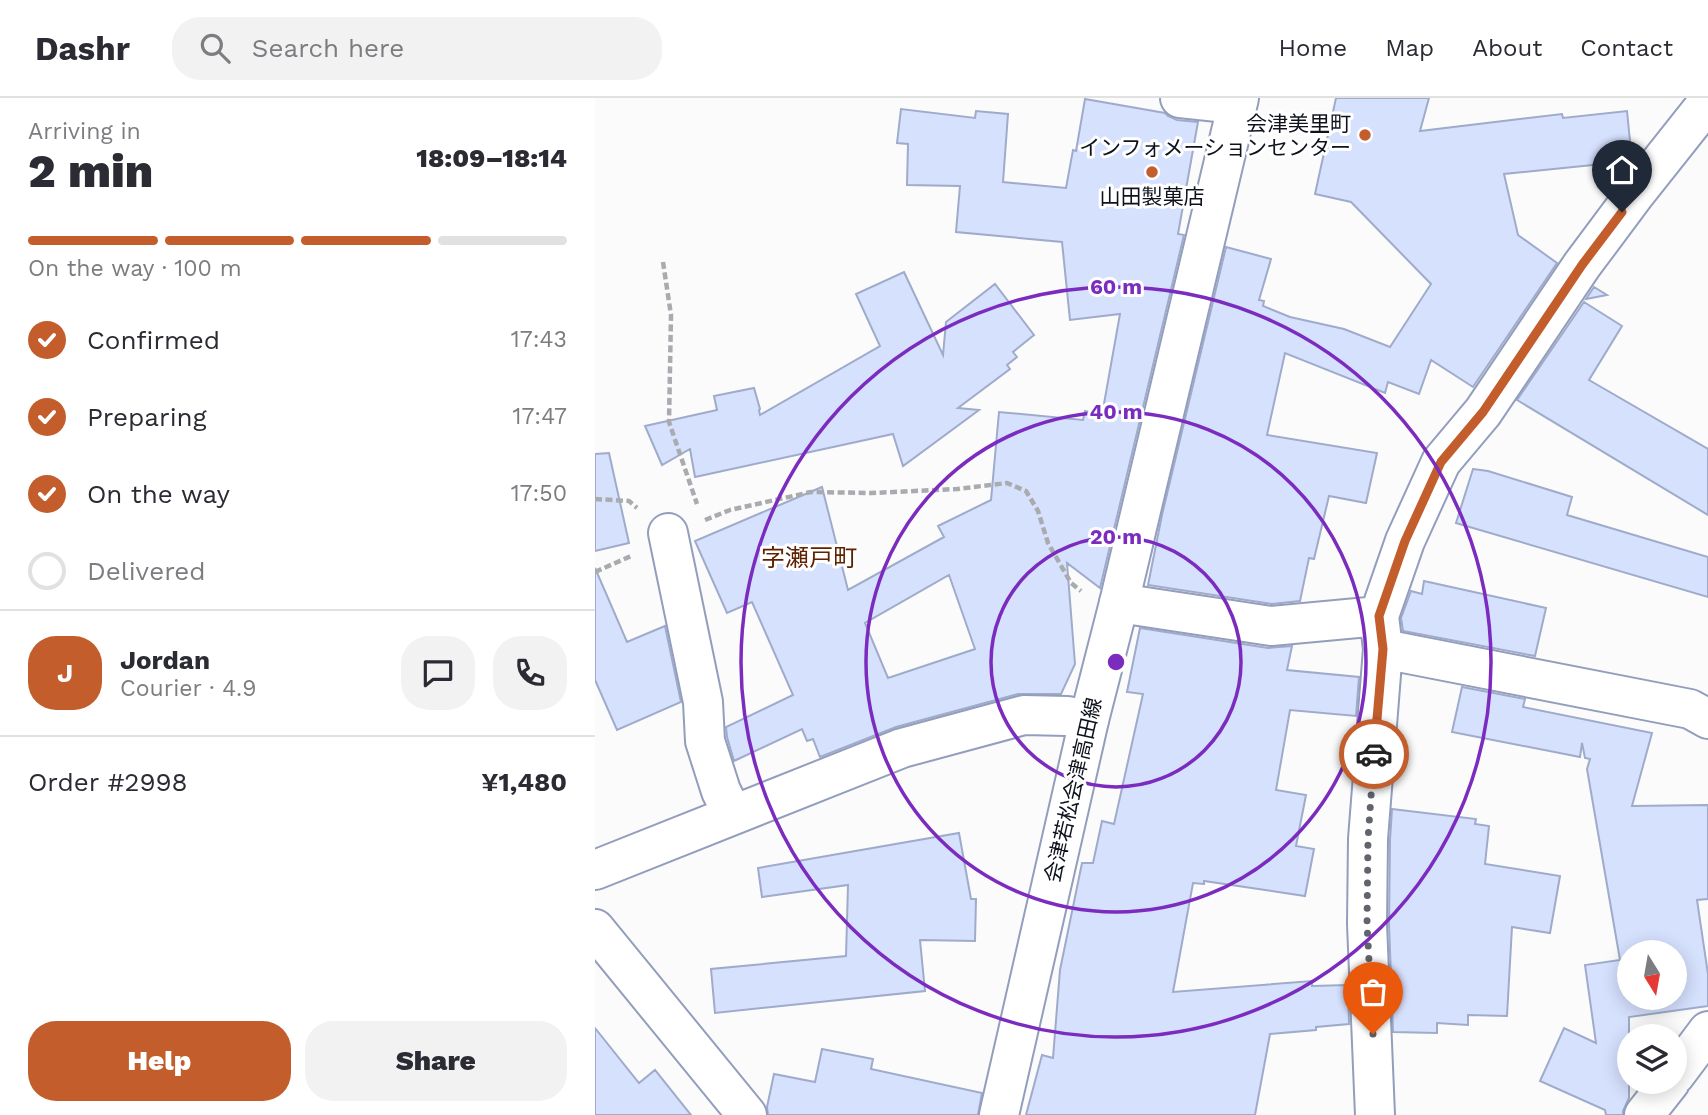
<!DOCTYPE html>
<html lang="en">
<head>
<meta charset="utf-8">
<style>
  :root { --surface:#fff; --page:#f2f2f3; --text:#2b2b33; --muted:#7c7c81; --line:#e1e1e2; --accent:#c35e2c }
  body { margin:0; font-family:"Work Sans","Noto Sans JP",sans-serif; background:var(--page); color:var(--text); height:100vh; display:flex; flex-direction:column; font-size:26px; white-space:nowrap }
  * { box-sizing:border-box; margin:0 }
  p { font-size:23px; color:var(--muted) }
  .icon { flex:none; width:38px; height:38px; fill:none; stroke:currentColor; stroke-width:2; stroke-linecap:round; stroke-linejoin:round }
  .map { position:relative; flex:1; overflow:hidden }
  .side { display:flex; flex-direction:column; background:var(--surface); width:595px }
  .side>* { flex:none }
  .needle { width:46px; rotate:169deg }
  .controls { position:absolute; left:1022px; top:842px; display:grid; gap:14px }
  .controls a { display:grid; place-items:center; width:70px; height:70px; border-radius:50%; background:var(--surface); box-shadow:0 4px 18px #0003; font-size:35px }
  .pin { position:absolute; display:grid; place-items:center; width:60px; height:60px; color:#fff; margin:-72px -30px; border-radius:50% 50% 50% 0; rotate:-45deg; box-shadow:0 0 7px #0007 }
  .pin .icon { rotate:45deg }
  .courier { position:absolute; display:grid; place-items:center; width:70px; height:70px; margin:-35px; border:5px solid #c35e2c; border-radius:50%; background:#fff; color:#222; box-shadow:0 2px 9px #0007 }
  .overview em { font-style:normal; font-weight:800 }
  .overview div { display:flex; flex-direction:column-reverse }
  .overview { display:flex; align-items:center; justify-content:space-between; height:119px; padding:0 28px }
  h1 { font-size:46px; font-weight:800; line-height:52px }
  .bar { display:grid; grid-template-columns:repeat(4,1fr); gap:10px 7px; align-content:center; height:84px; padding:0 28px }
  .bar i { height:9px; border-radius:5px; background:var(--line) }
  .bar .active { background:var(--accent) }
  .bar p { grid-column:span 4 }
  .line { display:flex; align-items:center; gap:18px; padding:0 28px; border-top:2px solid var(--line) }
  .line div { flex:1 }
  .round { display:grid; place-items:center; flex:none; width:74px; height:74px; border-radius:28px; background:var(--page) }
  ol { padding:0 28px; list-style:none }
  li { display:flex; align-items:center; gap:21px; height:77px }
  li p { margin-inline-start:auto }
  li .icon { padding:7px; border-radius:50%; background:var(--accent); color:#fff; stroke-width:4 }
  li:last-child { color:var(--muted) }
  li i { width:38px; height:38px; border:4px solid var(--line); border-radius:50% }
  .cta { display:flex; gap:14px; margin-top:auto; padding:14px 28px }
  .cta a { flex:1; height:80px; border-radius:28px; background:var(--accent); color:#fff; font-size:28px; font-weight:800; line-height:80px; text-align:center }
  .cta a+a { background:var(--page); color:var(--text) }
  header { display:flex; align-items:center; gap:42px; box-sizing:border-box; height:98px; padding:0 35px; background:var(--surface); border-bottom:2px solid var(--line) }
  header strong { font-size:33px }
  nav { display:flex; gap:38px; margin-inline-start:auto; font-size:24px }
  .search { width:490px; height:63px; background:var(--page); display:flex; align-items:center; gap:18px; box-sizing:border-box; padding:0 24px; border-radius:28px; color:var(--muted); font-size:26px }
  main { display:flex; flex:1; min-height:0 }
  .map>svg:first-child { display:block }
</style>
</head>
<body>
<header>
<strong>Dashr</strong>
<div class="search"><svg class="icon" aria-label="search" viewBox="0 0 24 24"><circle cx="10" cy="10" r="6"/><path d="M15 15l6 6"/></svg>Search here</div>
<nav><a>Home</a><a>Map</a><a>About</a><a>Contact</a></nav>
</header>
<main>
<section class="side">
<div class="overview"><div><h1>2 min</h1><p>Arriving in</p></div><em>18:09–18:14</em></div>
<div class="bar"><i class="active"></i><i class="active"></i><i class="active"></i><i></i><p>On the way · 100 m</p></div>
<ol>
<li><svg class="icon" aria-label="check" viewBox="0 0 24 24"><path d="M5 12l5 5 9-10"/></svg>Confirmed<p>17:43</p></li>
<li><svg class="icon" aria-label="check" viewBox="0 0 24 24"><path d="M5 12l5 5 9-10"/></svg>Preparing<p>17:47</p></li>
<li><svg class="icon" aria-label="check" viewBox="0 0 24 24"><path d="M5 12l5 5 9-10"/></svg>On the way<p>17:50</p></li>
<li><i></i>Delivered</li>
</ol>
<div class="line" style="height:126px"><b class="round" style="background:var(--accent);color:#fff">J</b><div><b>Jordan</b><p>Courier · 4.9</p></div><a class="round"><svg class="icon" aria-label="chat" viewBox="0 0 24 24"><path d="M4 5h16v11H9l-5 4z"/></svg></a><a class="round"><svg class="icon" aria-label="phone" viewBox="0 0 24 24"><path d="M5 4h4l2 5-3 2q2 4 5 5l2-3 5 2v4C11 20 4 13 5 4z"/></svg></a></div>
<div class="line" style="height:91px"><div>Order #2998</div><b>¥1,480</b></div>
<div class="cta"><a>Help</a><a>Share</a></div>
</section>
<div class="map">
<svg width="1113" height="1017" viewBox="0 0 1113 1017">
  <rect width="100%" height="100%" fill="#fbfbfb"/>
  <!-- building -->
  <path fill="#d6e1fe" stroke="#9fabca" stroke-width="2" fill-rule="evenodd" d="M741 0H834L825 33 967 16 968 20 1032 13 1037 63 909 76 923 137 962 165 878 289 836 262 824 296 793 284 790 295 690 255 672 337 782 355 771 405 734 398 719 461 714 460 705 503 677 506 553 487 567 417 631 149 676 161 664 202 669 203 668 208 695 219 749 231 795 249 836 186 756 104 720 96Z
    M490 1 570 15 573 18 582 22 603 24 583 136 589 137 505 490 472 465 480 566 466 596H423L301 629 225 659 218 641 212 643 207 631 139 663 132 639 131 629 198 597 157 504 132 515 100 443 227 389 253 492 349 439 343 428 396 402 404 314 488 322 490 313 507 317 525 216 475 222 467 144 361 134 365 88 312 87 313 46 302 45 306 11 380 20 381 13 413 16 408 84 471 90 478 52 481 53ZM354 477 380 551 293 580 270 525Z
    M309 174 348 257 351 224 400 186 439 237 418 254 422 259 412 267 415 271 363 310 384 312 308 368 298 336 100 379 95 351 67 367 50 328 122 312 119 298 159 290 165 311 164 312 165 317 285 248 261 196Z
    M999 189 1012 197 991 201Z
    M989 204 1027 228 994 282 1113 351V417L922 302Z
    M14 355 34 445 0 453V356Z
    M878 371 893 373 977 399 972 417 1113 459V499L861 425Z
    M0 470 32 544 70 528 86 604 22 632 0 582Z
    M829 483 951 510 940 558 808 533 806 520 816 493 827 496Z
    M545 530 673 550 697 548 692 572 764 579 761 618 695 612 681 692 711 697 701 748 719 751 710 798 609 783V786L598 785 578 894 717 883V888L753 887 754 926 721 929V932L675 936 660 1017H431L447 957 458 960 465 872 487 765H498L507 723 519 726 548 596 532 594Z
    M867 589 930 601 928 609 1057 635 1037 708 1113 707V801L1102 802 1113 876V908L1034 919V1000L1028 1013V1017H1011L1010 1012 945 983 969 930 1001 945 990 867 1025 862 992 671 995 661 990 660 987 645 985 659 857 634ZM1034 854H1080V900H1034Z
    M797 711 881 721 880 726 894 728 890 766 965 778 955 835 917 829 912 918 873 917V927L842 925V935L798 934 794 826 795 742Z
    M364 735 376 801H381L380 843 325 842 330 893 120 915 116 871 251 858 253 787 167 799 163 770Z
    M0 930 44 985 60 972 96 1017H0Z
    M227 951 278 961 276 971 387 995 383 1017H173L172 1009 179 976 220 984Z"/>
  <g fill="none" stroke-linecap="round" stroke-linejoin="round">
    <!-- minor casing -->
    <g stroke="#939ebd" stroke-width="42">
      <path id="minor" d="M585 0 642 6
        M73 435 108 604 110 643 126 693 138 717
        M524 505 676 528 784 518 810 443 846 364 888 314 987 167 1040 96 1113 4
        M788 551 1095 611 1113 621
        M0 772 307 650 429 617 472 618 494 622
        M0 831 152 1017
        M1080 977 1113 933
        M780 1017 772 826 773 741 788 551 784 518
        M1049 1017 1075 984"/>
    </g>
    <!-- major casing -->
    <g stroke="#939ebd" stroke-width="42">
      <path id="major" d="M404 1017 494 622 524 505 644 0"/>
    </g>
    <!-- path -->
    <path stroke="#a9abaf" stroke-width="4.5" stroke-dasharray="7 3.5" stroke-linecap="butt" d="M68 164 76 217 74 324 102 406
      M0 401 34 403 42 410
      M110 422 135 412 216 394 277 395 362 391 412 385 431 393 443 413 453 445 476 485 486 493
      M0 474 36 458"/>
    <!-- minor -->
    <use href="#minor" stroke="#fff" stroke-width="38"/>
    <!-- major -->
    <use href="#major" stroke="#fff" stroke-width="38"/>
  </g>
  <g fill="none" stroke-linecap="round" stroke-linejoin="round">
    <!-- done -->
    <path stroke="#61646b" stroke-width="7" stroke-dasharray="0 12.6" d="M778 936 772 826 773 741 779 656"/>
    <!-- route -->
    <path stroke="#c35e2c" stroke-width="9" d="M779 656 788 551 784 518 810 443 846 364 888 314 987 167 1027 114"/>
  </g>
  <!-- distance rings -->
  <g fill="none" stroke="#7b2cbf" stroke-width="3.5">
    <circle cx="521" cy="564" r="125"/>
    <circle cx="521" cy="564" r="250"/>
    <circle cx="521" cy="564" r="375"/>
  </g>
  <!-- markers -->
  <g fill="#c35e2c" stroke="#fff" stroke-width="2.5">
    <circle cx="770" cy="37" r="7"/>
    <circle cx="557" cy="74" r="7"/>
  </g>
  <g text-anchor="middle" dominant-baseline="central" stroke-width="6" stroke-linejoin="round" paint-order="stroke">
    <!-- poi labels -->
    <g font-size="21" fill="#0e121d" stroke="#fff" text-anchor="end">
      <text x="756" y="25">会津美里町<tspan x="756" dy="24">インフォメーションセンター</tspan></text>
      <text x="557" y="98" text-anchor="middle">山田製菓店</text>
    </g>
    <!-- street labels -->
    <g font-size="21" fill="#0e121d" stroke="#fff">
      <text transform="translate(478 692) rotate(-77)">会津若松会津高田線</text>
    </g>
    <!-- quarter labels -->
    <g font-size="24" fill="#602100" stroke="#fff">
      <text x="214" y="460">字瀬戸町</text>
    </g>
  </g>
  <circle cx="521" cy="564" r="10" fill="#7b2cbf" stroke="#fff" stroke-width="3.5"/>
  <g font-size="21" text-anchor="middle" font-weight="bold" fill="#7b2cbf" stroke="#fff" stroke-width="6" stroke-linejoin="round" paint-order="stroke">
    <text x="521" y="196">60 m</text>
    <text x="521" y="321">40 m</text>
    <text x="521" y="446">20 m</text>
  </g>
</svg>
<div class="controls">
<a><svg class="needle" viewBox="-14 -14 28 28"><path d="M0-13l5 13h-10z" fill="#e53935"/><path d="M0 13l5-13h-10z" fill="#7c7c81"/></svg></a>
<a><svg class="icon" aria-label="layers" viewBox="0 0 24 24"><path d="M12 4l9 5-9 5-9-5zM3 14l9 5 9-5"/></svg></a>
</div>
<div class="pin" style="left:778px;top:936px;background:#ea580c"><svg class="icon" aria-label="bag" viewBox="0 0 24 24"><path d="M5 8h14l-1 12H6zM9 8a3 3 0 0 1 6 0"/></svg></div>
<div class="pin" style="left:1027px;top:114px;background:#1f2937"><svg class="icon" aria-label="home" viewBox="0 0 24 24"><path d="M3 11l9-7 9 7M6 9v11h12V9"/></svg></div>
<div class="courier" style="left:779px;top:656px"><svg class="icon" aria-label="car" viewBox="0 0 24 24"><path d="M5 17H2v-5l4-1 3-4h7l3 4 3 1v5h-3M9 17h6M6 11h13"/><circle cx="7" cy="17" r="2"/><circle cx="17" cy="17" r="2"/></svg></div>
</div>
</main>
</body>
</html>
